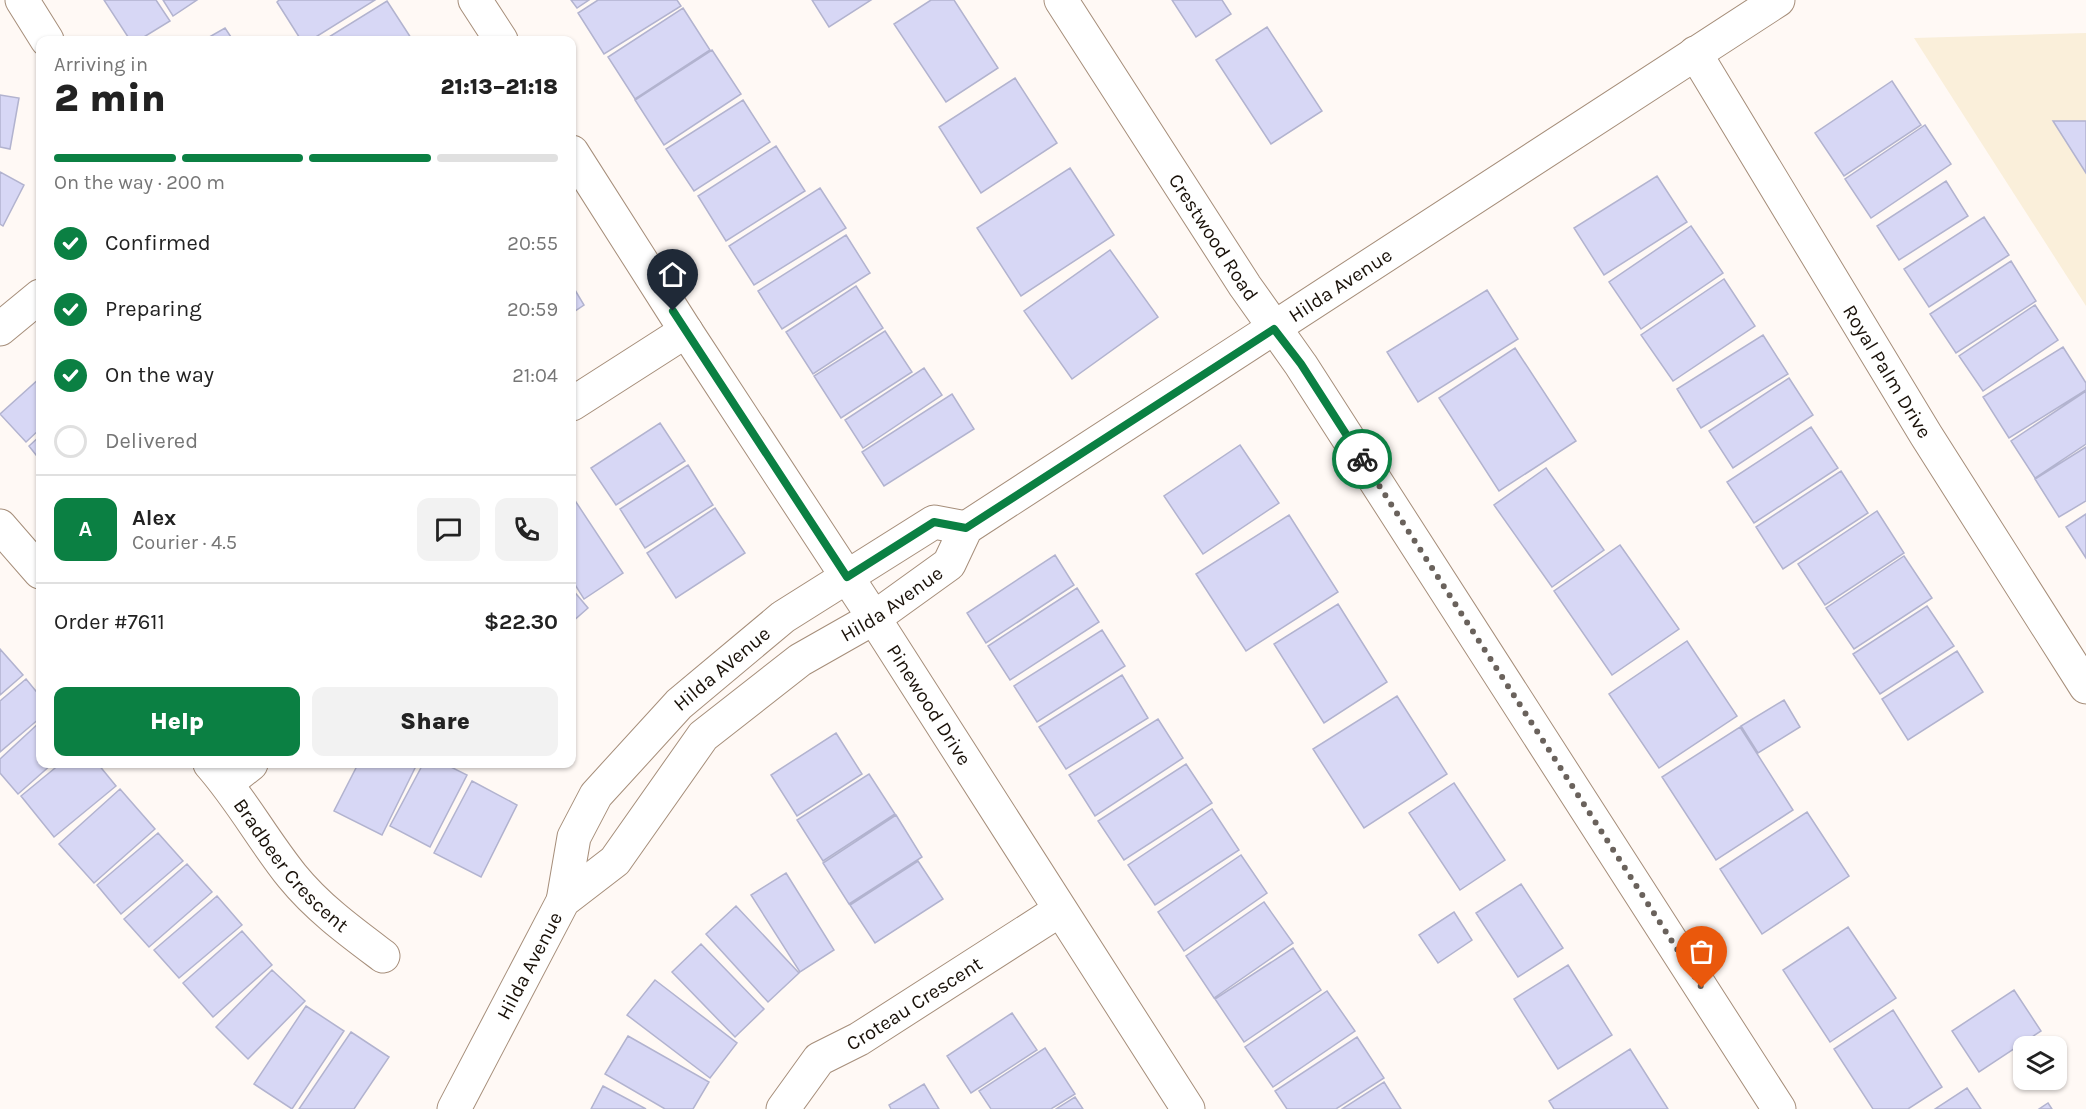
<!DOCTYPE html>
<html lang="en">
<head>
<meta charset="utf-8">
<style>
  :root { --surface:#fff; --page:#f2f2f2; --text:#222; --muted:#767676; --line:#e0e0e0; --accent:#0b8043 }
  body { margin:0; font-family:Karla,sans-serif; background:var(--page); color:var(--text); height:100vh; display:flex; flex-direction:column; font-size:22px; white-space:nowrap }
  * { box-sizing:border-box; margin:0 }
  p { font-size:20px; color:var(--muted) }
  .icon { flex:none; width:33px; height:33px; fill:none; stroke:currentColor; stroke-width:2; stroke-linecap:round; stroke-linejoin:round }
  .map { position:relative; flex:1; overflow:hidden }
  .side { position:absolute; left:36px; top:36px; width:540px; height:732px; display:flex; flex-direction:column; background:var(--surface); border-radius:12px; box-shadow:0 2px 4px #0004 }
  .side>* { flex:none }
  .tools { position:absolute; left:2013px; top:1036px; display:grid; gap:12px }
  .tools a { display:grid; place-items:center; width:54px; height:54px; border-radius:12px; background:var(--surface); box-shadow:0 2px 4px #0004; font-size:30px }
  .pin { position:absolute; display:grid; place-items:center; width:51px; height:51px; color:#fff; margin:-62px -26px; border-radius:50% 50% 50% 0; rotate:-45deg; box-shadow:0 0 6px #0007 }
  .pin .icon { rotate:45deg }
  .courier { position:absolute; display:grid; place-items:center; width:60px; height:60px; margin:-30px; border:4px solid #0b8043; border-radius:50%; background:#fff; color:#222; box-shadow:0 2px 8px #0007 }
  .summary em { font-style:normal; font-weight:800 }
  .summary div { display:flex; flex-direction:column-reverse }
  .summary { display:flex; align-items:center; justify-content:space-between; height:102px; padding:0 18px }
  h1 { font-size:39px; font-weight:800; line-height:45px }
  .bar { display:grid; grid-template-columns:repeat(4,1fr); gap:9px 6px; align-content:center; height:72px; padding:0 18px }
  .bar i { height:8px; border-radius:4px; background:var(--line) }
  .bar .on { background:var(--accent) }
  .bar p { grid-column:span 4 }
  .line { display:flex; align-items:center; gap:15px; padding:0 18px; border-top:2px solid var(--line) }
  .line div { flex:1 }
  .round { display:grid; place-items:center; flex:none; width:63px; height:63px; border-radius:12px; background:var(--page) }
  ol { padding:0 18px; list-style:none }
  li { display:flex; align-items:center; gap:18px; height:66px }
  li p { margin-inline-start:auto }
  li .icon { padding:6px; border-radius:50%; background:var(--accent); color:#fff; stroke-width:4 }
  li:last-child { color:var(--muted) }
  li i { width:33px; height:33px; border:3px solid var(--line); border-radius:50% }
  .button { display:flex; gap:12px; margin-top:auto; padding:12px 18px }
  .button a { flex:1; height:69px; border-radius:12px; background:var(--accent); color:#fff; font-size:24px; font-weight:800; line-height:69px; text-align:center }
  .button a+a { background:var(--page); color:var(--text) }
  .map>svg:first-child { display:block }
</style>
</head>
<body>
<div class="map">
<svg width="2086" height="1109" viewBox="0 0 2086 1109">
  <rect width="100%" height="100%" fill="#fff9f5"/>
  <!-- commercial -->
  <path fill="#faefda" d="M2086 33V306L1914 38Z"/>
  <!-- building -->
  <path fill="#d7d7f5" stroke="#b2b3cf" stroke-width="1.5" d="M104 0H156L170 21 139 40H130Z
    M163 0H197L173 16Z
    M279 0H375L311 40H301L277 2Z
    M571 0H589L577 8Z
    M598 0H677L681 6 604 54 578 13Z
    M812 0H871L829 27Z
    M931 0H954L998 68 946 102 894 24Z
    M1172 0H1222L1231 14 1196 37Z
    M387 1 411 38 407 40H324Z
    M683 8 710 50 635 99 608 57Z
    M1267 27 1322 111 1271 144 1216 60Z
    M225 28 233 40H204Z
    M712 50 741 94 664 145 635 100Z
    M1015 78 1057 143 981 193 939 127Z
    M1892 81 1921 125 1844 176 1815 133Z
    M0 95 19 98 10 149 0 147Z
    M743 100 770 142 694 191 666 149Z
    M2053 121H2086V173Z
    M1925 125 1951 164 1871 218 1845 179Z
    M776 146 805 191 726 241 698 196Z
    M1070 168 1114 235 1021 296 977 228Z
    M0 172 24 185 3 226 0 224Z
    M1657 176 1687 222 1604 275 1574 228Z
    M1946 181 1968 216 1899 260 1877 226Z
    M820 188 846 228 754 285 729 246Z
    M1984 217 2009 255 1929 307 1904 269Z
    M1691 226 1723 273 1641 329 1609 282Z
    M846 235 870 273 782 329 758 291Z
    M1110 250 1158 317 1072 379 1024 311Z
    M2011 261 2036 301 1956 353 1930 314Z
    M1724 279 1755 326 1673 381 1641 335Z
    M572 285 584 305 572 313Z
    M856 286 883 328 813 374 786 332Z
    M1487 290 1518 339 1418 402 1387 352Z
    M2035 305 2058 340 1983 391 1959 356Z
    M885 331 912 372 841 418 814 376Z
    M1763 335 1788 374 1701 428 1677 389Z
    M2063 347 2086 383V390L2009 438 1983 397Z
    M1515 348 1576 441 1499 491 1439 398Z
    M924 368 942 395 863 448 845 420Z
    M40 378V429L26 442 0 414Z
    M1789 378 1813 415 1733 468 1709 431Z
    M2086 391V444L2035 478 2011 441Z
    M952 394 974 429 884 486 862 452Z
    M660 423 685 461 616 505 591 468Z
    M1811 427 1838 468 1754 523 1727 482Z
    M40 436V460L29 446Z
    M1240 445 1279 503 1203 554 1164 496Z
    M2086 447V501L2059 517 2035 479Z
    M688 465 713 505 645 548 620 509Z
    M1546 468 1604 550 1552 587 1494 505Z
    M1841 471 1868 513 1783 569 1756 527Z
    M572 496 623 573 584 599 572 580Z
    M715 508 745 553 676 598 647 553Z
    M1877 511 1904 553 1825 605 1798 564Z
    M2086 514V558L2066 527Z
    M1289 515 1338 592 1246 651 1196 574Z
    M1620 545 1679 629 1612 675 1554 591Z
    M1055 555 1074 585 986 643 967 613Z
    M1904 556 1932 598 1854 649 1826 608Z
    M1077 588 1099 622 1010 680 988 646Z
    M572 589 588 608 572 622Z
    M1338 604 1387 682 1324 723 1274 644Z
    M1927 606 1954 646 1880 694 1853 654Z
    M1102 630 1125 666 1037 722 1014 686Z
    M1687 641 1737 716 1659 768 1609 694Z
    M0 649 23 675 0 695Z
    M1957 651 1983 692 1908 740 1882 699Z
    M1122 675 1148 718 1066 769 1039 727Z
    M26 679 40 696V718L0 752V701Z
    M1397 696 1447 774 1364 828 1313 749Z
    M1784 700 1800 727 1758 753 1741 726Z
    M1158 719 1183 758 1095 816 1069 775Z
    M40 722V764H52L18 794 0 773V759Z
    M1740 727 1793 810 1716 860 1662 777Z
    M836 733 862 774 797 816 771 775Z
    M60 764H98L116 786 54 837 21 796Z
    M358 764H417L382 835 334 811Z
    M423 764H445L467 775 430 847 390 826Z
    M1186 764 1212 803 1124 860 1098 821Z
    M869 774 895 814 823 861 797 820Z
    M472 781 517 805 481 877 434 853Z
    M1454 783 1505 860 1460 890 1409 813Z
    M120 789 155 829 94 883 59 844Z
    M1212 809 1239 850 1155 905 1128 865Z
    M1807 812 1849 876 1762 934 1720 869Z
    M896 815 922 857 849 904 823 863Z
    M158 833 183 861 121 914 97 885Z
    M1241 855 1267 893 1184 951 1158 912Z
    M918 861 943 899 875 943 850 905Z
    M187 864 212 892 149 947 124 919Z
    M786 873 834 950 800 972 751 895Z
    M1521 884 1563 948 1518 977 1476 913Z
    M217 896 242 925 179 978 154 950Z
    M1264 902 1293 943 1214 998 1186 956Z
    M736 906 799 973 768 1002 706 934Z
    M1454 912 1472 940 1438 963 1419 935Z
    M1848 927 1896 998 1830 1042 1783 970Z
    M242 931 272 965 213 1017 183 983Z
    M701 944 764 1009 735 1037 672 972Z
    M1293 948 1321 990 1244 1042 1215 999Z
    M1568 965 1612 1035 1558 1069 1514 999Z
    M272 970 305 1001 248 1059 216 1027Z
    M655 980 737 1043 710 1078 627 1015Z
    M2014 990 2041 1031 1979 1072 1952 1031Z
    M1327 991 1355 1031 1273 1087 1245 1047Z
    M306 1006 344 1031 292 1109 254 1084Z
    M1893 1010 1942 1087 1908 1109H1873L1834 1049Z
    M1012 1013 1037 1050 971 1093 947 1056Z
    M351 1032 389 1057 354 1109H299Z
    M628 1036 709 1082 693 1109H665L605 1074Z
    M1357 1037 1384 1078 1336 1109H1287L1275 1091Z
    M1045 1048 1075 1094 1051 1109H991L979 1091Z
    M1630 1049 1668 1109H1554L1549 1101Z
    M1384 1082 1401 1109H1342Z
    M924 1084 939 1109H891L889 1105Z
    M603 1086 646 1109H591Z
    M1967 1088 1981 1109H1935Z
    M1075 1097 1083 1109H1056Z
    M2048 1103 2052 1109H2039Z"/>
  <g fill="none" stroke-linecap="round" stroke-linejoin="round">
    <!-- street casing -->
    <g stroke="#a68e7a" stroke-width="35">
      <g id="street">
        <path d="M22 0 47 40"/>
        <path d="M475 0 501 40"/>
        <path id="s1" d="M1061 0 1245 286 1301 365 1779 1109"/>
        <path id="s2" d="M1695 53 1926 435 2086 687"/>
        <path id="s3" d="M572 152 686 331 874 618 1188 1109"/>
        <path d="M0 329 40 296"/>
        <path d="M572 404 686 331"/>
        <path d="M0 526 40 572"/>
        <path id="s4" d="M210 764C241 799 263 840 292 876 318 908 351 932 383 956"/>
        <path d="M227 783 251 764"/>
        <path id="s5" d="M783 1109 819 1059 859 1039 1060 910"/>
      </g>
    </g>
    <!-- secondary casing -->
    <g stroke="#a68e7a" stroke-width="35">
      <g id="secondary">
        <path id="s6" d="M563 901 574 837 596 795 679 704 783 617 934 522 966 528"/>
        <path id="s7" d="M454 1109 563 901 615 861 703 736 800 660 874 618 949 564 966 528 1778 0"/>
      </g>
    </g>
    <!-- street -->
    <use href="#street" stroke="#fff" stroke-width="33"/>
    <!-- secondary -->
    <use href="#secondary" stroke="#fff" stroke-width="33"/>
  </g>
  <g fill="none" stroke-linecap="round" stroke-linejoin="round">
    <!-- done -->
    <path stroke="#6a625c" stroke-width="6" stroke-dasharray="0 10.8" d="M1362 459 1702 988"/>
    <!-- route -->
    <path stroke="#0b8043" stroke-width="8" d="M673 311 847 577 934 522 966 528 1274 329 1301 364 1362 459"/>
  </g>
  <g text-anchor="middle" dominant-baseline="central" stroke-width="4.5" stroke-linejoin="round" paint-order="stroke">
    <!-- street labels -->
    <g font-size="20" fill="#191109" stroke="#fff9f5">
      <text stroke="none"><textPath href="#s1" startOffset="282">Crestwood Road</textPath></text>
      <text stroke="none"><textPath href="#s7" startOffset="1240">Hilda Avenue</textPath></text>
      <text stroke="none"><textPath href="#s2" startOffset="372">Royal Palm Drive</textPath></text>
      <text stroke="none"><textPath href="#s7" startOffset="684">Hilda Avenue</textPath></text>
      <text stroke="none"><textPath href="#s6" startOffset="291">Hilda AVenue</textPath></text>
      <text stroke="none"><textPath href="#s3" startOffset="658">Pinewood Drive</textPath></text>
      <text stroke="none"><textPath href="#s4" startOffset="130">Bradbeer Crescent</textPath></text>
      <text stroke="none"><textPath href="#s7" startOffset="162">Hilda Avenue</textPath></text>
      <text stroke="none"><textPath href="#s5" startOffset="172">Croteau Crescent</textPath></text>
    </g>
  </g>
</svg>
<div class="tools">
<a><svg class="icon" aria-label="layers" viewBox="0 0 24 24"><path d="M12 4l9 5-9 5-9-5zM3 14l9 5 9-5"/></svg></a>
</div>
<div class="pin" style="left:1702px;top:988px;background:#ea580c"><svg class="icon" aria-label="bag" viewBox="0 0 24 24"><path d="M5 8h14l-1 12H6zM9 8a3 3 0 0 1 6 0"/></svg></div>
<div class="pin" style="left:673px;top:311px;background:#1f2937"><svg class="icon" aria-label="home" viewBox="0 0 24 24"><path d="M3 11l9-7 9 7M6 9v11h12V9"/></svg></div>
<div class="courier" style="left:1362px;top:459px"><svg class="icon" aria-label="bike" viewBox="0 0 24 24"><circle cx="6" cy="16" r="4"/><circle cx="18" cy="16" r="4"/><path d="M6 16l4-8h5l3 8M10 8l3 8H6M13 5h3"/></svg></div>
<section class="side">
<div class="summary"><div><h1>2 min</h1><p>Arriving in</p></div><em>21:13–21:18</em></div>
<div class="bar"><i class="on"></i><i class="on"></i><i class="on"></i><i></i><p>On the way · 200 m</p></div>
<ol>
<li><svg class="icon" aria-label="check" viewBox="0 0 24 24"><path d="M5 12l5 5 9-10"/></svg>Confirmed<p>20:55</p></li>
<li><svg class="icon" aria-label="check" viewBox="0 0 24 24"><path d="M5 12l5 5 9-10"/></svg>Preparing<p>20:59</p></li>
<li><svg class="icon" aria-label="check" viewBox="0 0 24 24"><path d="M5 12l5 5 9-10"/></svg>On the way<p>21:04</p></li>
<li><i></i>Delivered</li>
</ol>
<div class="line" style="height:108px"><b class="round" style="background:var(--accent);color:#fff">A</b><div><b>Alex</b><p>Courier · 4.5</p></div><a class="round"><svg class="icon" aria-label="chat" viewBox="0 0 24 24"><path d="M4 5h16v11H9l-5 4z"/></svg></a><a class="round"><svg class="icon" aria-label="phone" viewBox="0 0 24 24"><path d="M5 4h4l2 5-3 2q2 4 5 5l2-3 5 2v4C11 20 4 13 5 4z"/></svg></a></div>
<div class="line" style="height:78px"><div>Order #7611</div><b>$22.30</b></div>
<div class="button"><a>Help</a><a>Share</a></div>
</section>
</div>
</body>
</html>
